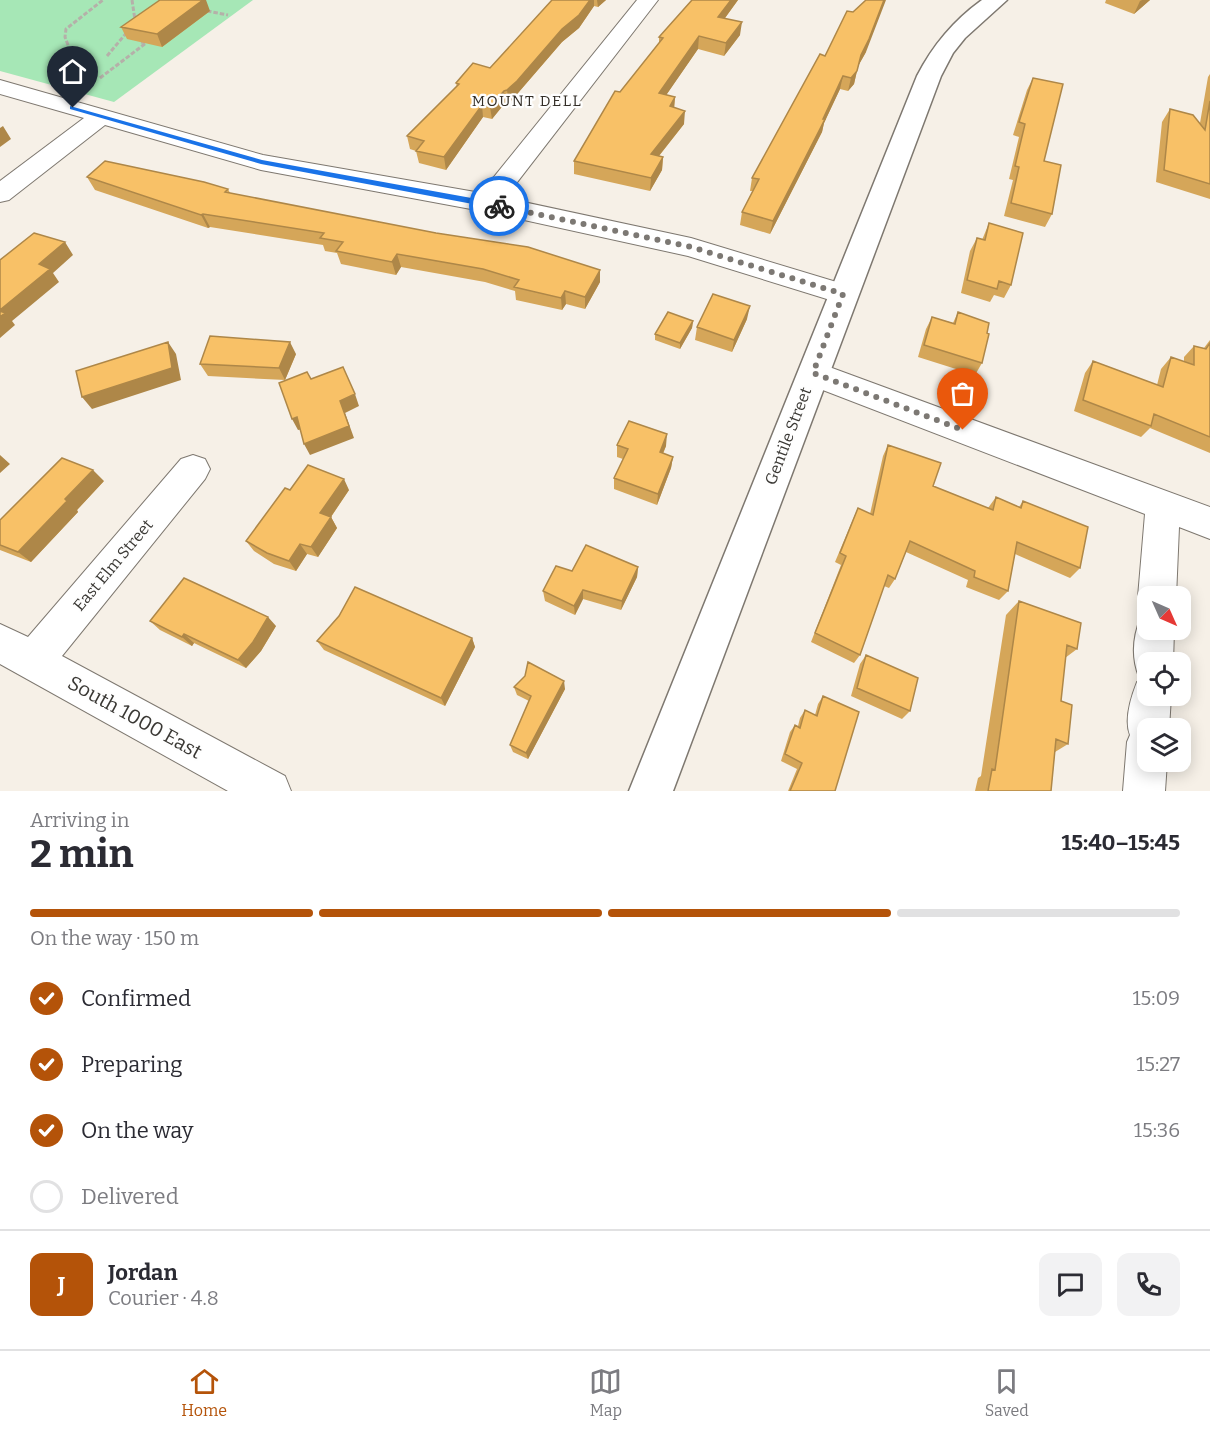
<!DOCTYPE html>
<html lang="en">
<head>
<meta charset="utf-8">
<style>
  :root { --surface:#fff; --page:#f2f2f3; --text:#2b2b33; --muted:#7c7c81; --line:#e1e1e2; --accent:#b45309 }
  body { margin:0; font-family:Bitter,serif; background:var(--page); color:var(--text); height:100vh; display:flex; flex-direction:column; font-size:22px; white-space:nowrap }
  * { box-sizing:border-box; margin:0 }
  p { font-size:20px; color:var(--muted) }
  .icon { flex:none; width:33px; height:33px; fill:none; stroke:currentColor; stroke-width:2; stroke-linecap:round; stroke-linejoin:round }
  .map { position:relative; height:791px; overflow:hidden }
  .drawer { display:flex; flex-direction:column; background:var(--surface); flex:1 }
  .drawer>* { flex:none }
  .needle { width:39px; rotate:135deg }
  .fabs { position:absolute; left:1137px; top:586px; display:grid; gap:12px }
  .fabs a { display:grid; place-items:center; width:54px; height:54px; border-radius:12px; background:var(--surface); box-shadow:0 3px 15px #0003; font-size:30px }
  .pin { position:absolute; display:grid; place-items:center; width:51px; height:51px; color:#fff; margin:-62px -26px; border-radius:50% 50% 50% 0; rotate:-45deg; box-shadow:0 0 6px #0007 }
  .pin .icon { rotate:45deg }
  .courier { position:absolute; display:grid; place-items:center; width:60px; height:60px; margin:-30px; border:4px solid #1a73e8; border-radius:50%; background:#fff; color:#222; box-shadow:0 2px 8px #0007 }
  .head em { font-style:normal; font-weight:700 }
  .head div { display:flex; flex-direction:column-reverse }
  .head { display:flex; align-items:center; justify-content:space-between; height:102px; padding:0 30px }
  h1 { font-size:39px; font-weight:700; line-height:45px }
  .bar { display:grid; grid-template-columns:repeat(4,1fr); gap:9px 6px; align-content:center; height:72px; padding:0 30px }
  .bar i { height:8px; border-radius:4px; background:var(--line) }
  .bar .on { background:var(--accent) }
  .bar p { grid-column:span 4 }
  .line { display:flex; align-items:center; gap:15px; padding:0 30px; border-top:2px solid var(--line) }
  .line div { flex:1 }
  .round { display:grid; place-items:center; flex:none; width:63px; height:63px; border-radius:12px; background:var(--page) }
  ol { padding:0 30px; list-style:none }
  li { display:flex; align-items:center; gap:18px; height:66px }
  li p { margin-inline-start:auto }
  li .icon { padding:6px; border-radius:50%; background:var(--accent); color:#fff; stroke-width:4 }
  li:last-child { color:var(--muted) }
  li i { width:33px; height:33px; border:3px solid var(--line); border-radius:50% }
  .dock { display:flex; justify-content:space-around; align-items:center; height:84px; border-top:2px solid var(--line); background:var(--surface); font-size:16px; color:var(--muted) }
  .dock a { display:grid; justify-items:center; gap:3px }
  .dock .on { color:var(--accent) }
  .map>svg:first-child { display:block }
</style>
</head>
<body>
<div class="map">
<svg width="1210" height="791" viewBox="0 0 1210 791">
  <rect width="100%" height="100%" fill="#f6f0e7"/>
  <!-- green -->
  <path fill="#a6e7b6" d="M0 0H253L114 102 0 71Z"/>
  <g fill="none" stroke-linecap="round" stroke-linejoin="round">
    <!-- minor casing -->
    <g stroke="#7e7870" stroke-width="2">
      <path id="minor" d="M637 0H658L505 198 691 238 853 287 857 294 853 301 843 304 688 256 487 212 261 170 105 125 9 200 0 202V181L84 118 0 94V80L263 155 481 193Z
        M813 361 1210 507V539L1179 527 1176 597H1148V611L1144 609 1138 597 1145 514 802 382 798 373 802 364Z
        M193 455 205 459 210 469 205 479 62 656 285 776 291 791H228L0 664V624L28 637 181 459Z
        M1148 615V630H1174L1173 663H1148V696H1171L1169 729H1148V762H1167L1165 791H1123L1127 742 1130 735C1124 720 1131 697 1137 682L1144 679 1139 677C1131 657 1133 636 1141 617Z"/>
    </g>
    <!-- secondary casing -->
    <g stroke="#7e7870" stroke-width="3">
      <path id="secondary" d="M982 0H1007L965 38 953 53 941 76 673 791H629L917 76C933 45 954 20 982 0Z"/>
    </g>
    <!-- path -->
    <path stroke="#b5b0a9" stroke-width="3" stroke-dasharray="4.5 2" stroke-linecap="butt" d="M132 0 135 20
      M207 11 228 15
      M68 45 65 37 66 29 103 0
      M107 56 128 31
      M100 78 146 43 141 42"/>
    <!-- minor -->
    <use href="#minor" fill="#fff" fill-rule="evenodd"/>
    <!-- secondary -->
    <use href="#secondary" fill="#fff" fill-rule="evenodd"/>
  </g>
  <!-- wall -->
  <path fill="#d5a659" d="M552 0H606L598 7 594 6 579 28 562 42 518 93 509 103H505L492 119 483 117 446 170 419 163 416 151 410 149 407 136 457 87 456 83 490 68Z
    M692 0H738L725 18 740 35 724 56 698 49 666 95 675 97 674 107 684 124 659 156 663 157 662 170 650 191 574 174V161L620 92 659 43V37Z
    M1106 0H1150L1134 14 1105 3Z
    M210 11 162 47 127 39 121 27Z
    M866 52 858 66 854 84 848 91 840 89 824 123 822 132 770 234 740 225 742 212 753 191H750L752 178 825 56Z
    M1210 74V199L1156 182 1162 122 1170 109 1200 123 1208 77Z
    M1033 78 1044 161 1052 214 1045 227 1004 216 1013 180 1009 179 1019 137 1013 135 1027 90Z
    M87 177 228 189 230 193 600 282 585 309 566 304 562 310 516 300 515 291 485 282 401 267 396 275 341 264 337 253 325 251 323 245 210 227 208 228 95 190Z
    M989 223 1011 285 1004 298 994 295 990 302 961 293 970 251 977 238 982 240Z
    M958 312 987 333 982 363 975 375 918 357 926 329 932 317 953 323Z
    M747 319 732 352 695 340 697 327Z
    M693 321 692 328 680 349 655 340V334Z
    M1210 340V453L1150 428 1141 437 1074 411 1085 373 1093 361 1157 385 1161 369 1171 357 1184 362V357L1194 346 1204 348Z
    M296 354 285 380 208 376 200 364Z
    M617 445 666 446 663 454 673 457 671 468 657 505 614 489V478L623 459 617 457Z
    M888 445 933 486 988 508 996 497 1019 507 1023 501 1080 568 1070 578 1015 554 1008 591 999 600 966 587 968 580 906 552 895 579 889 588 884 586 860 655 854 663 811 642 841 565 835 562 853 519 858 508 870 514 883 456Z
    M104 481 77 510 78 512 31 562 0 550V520Z
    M290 490H349L331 517 337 528 318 557 307 554 296 571 274 564 254 551 246 541Z
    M638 567 637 577 621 610 583 599 575 615 545 601 543 591 572 571Z
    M1019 601 1077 649 1065 658 1061 701 1068 744 1055 752 1051 791H975L978 778 981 776 1006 615Z
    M150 621 276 626 261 651 246 668 194 643 192 646 160 630Z
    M472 638 475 647 445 706 324 650 317 641Z
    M866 655 910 711 902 719 851 696 860 664Z
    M525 676 565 689 528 759 513 752 510 745 529 701 517 695 514 687Z
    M823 696 835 791H788L797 769 781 761 790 732 795 725 798 726 800 718 805 710 815 715 818 704Z"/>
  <!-- shaded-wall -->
  <path fill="#ae8748" d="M203 0H206L210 11 162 47 157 34Z
    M590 0H594V6L579 28 562 42 518 93 509 103 507 90 562 29Z
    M597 0H606L598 7Z
    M731 0H738L717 29 718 17Z
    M884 0H886L866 52 857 68 861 55Z
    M1142 0H1150L1134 14 1140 1Z
    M742 22 740 35 724 56 726 43Z
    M699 36 698 49 658 107 659 93Z
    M857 71 854 84 848 91 851 78Z
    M843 76 840 89 824 123 822 132 770 234 773 221Z
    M504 91 505 103 492 119 490 107Z
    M675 97 674 110 670 106Z
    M482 105 483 117 446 170 444 157Z
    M685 111 684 124 650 167 651 154Z
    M3 126 11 139 0 147V128Z
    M663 157 662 170 650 191 651 178Z
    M203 214 210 227 208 228 201 215Z
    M65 242 73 255 53 273 59 282 12 321 15 325 0 338V310L39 264Z
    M397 254 401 267 396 275 392 262Z
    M600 270V282L585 309V297Z
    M565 291 566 304 562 310 561 298Z
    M750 306 747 319 732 352 734 340Z
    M693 321 692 328 680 349V343Z
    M168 342 176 354 181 380 92 409 82 397Z
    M290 342 296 354 285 380 279 368Z
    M355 394 359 406 345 413 354 438 310 455 304 444 340 401Z
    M297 417 303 429 298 430 292 419Z
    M667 434 666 446 658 464 660 452Z
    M0 455 10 464 0 473Z
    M673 457 671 468 657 505 658 494Z
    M93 470 104 481 77 510 78 512 31 562 18 552 65 499Z
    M344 479 349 490 326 524 320 513Z
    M331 517 337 528 318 557 311 547Z
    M300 544 307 554 296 571 289 561Z
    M638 567 637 577 621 610 622 601Z
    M583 590V599L575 615 574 606Z
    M268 617 276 626 261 651 246 668 238 660Z
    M184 634 194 643 192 646 182 637Z
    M472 638 475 647 445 706 441 698Z
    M564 681 565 689 528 759 526 753Z"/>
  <!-- building -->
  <path fill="#f8c167" stroke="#ae8748" stroke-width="1.5" d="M160 0H203L157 34 121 27Z
    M552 0H590L579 15 562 29 517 81 507 90 504 91 490 107 482 105 444 157 416 151 424 141 407 136 459 84 456 83 473 63 490 68Z
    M692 0H731L718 17 742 22 726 43 699 36 659 93 675 97 670 106 685 111 651 154 663 157 651 178 574 161 615 91 620 92 663 38 659 37Z
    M866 0H884L869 39 861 55 857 71 851 78 843 76 823 119H825L773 221 742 212 759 179 752 178 820 54 825 56 847 11 853 12Z
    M1033 78 1063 84 1044 161 1061 165 1052 214 1011 203 1019 167 1015 166 1025 124 1019 122Z
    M1210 101V184L1164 170 1170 109 1193 115 1205 130Z
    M105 161 204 182 228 189 225 192 436 233 528 247 600 270 585 297 565 291 561 298 514 287 519 280 483 269 397 254 392 262 336 251 343 242 320 238 324 233 203 214 201 215 87 177Z
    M989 223 1023 233 1011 285 999 281 997 289 967 280 977 238 985 240Z
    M34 233 65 242 39 264 50 269 0 310V260Z
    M713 294 750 306 734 340 697 327Z
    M0 311 5 313 0 317Z
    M668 312 693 321 680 343 655 334Z
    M958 312 989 323 987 333 989 334 982 363 924 345 932 317 955 324Z
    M210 336 290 342 279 368 200 364Z
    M168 342 172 368 82 397 76 371Z
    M1210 343V437L1154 414 1151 426 1083 400 1093 361 1163 387 1171 357 1194 365V346L1206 349Z
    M343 367 355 394 340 401 349 426 304 444 297 417 292 419 279 383 307 372 311 379Z
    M629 421 667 434 660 452 673 457 658 494 614 478 628 449 617 445Z
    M888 445 941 463 933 486 993 510 996 497 1021 508 1023 501 1088 527 1080 568 1017 542 1008 591 974 577 975 571 910 541 895 579 888 575 860 655 815 633 846 556 840 553 858 508 873 515Z
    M62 458 93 470 65 499 67 501 18 552 0 545V520Z
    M308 465 344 479 320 513 331 517 311 547 300 544 289 561 267 553 246 541 285 488 290 490Z
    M586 545 638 567 622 601 583 590 574 606 543 591 556 566 572 571Z
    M184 578 268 617 253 642 238 660 184 634 182 637 150 621Z
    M355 587 472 638 441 698 317 641 339 616Z
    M1019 601 1081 623 1077 649 1067 645 1061 701 1072 705 1068 744 1056 739 1051 791H988L992 769 995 770Z
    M866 655 918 678 910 711 857 688Z
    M528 662 564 681 526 753 510 745 531 696 514 687 525 676Z
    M823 696 859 712 835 791H790L802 763 785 754 795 725 800 728 805 710 817 716Z"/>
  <!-- route -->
  <path fill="#1a73e8" d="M70 106 262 160 499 203 503 206 499 209 261 164 70 109Z"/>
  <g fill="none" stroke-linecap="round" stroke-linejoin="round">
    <!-- done -->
    <path stroke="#7c7873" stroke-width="6" stroke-dasharray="0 10.8" d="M499 206 691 247 843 294 813 373 963 430"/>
  </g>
  <g text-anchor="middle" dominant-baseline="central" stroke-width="4.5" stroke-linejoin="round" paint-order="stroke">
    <!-- far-neighbourhood labels -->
    <g font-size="15" letter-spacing="1.5" fill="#322d26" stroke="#fefefe">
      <text x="527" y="101">MOUNT DELL</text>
    </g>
    <!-- street labels -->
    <g font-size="16" fill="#3a3834" stroke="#fefefe">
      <text transform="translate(788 436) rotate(-69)">Gentile Street</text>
      <text transform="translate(113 565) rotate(-50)">East Elm Street</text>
    </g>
    <!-- near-street labels -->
    <g font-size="20" fill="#3a3834" stroke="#fefefe">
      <text transform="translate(135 717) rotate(29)">South 1000 East</text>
    </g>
  </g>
</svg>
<div class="fabs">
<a><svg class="needle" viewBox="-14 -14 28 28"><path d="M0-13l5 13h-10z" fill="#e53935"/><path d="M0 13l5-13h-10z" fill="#7c7c81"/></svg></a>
<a><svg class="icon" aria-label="locate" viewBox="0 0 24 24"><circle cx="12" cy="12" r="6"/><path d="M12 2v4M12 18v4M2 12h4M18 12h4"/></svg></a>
<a><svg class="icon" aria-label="layers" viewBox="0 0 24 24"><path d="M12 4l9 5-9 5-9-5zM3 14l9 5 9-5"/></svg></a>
</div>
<div class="pin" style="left:963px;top:430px;background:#ea580c"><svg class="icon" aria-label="bag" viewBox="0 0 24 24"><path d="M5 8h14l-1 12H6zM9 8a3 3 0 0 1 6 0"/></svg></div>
<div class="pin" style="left:73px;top:108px;background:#1f2937"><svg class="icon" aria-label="home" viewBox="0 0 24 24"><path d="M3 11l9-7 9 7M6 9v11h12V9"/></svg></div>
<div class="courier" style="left:499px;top:206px"><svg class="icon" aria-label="bike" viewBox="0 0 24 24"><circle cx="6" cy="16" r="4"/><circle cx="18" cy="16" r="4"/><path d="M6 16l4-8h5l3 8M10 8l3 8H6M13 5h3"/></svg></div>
</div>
<section class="drawer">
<div class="head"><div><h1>2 min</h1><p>Arriving in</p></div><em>15:40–15:45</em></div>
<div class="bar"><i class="on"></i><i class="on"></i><i class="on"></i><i></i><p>On the way · 150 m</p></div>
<ol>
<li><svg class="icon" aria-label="check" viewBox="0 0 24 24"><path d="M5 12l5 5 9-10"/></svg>Confirmed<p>15:09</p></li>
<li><svg class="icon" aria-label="check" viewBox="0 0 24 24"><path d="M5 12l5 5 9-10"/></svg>Preparing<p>15:27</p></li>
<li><svg class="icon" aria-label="check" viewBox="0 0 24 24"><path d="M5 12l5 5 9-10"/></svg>On the way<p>15:36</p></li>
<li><i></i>Delivered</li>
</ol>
<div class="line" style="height:108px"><b class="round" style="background:var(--accent);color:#fff">J</b><div><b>Jordan</b><p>Courier · 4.8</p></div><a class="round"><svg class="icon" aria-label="chat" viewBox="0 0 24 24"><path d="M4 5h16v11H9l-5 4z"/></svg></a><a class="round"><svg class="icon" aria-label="phone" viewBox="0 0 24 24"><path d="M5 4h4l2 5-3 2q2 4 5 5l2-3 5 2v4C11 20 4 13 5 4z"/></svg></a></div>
</section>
<nav class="dock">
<a class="on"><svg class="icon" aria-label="home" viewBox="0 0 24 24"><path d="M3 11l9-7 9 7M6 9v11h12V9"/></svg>Home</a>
<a><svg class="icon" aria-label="map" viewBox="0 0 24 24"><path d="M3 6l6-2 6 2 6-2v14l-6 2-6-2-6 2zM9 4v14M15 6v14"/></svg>Map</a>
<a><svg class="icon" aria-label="saved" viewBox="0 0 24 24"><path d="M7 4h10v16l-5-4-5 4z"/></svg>Saved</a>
</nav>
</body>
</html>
